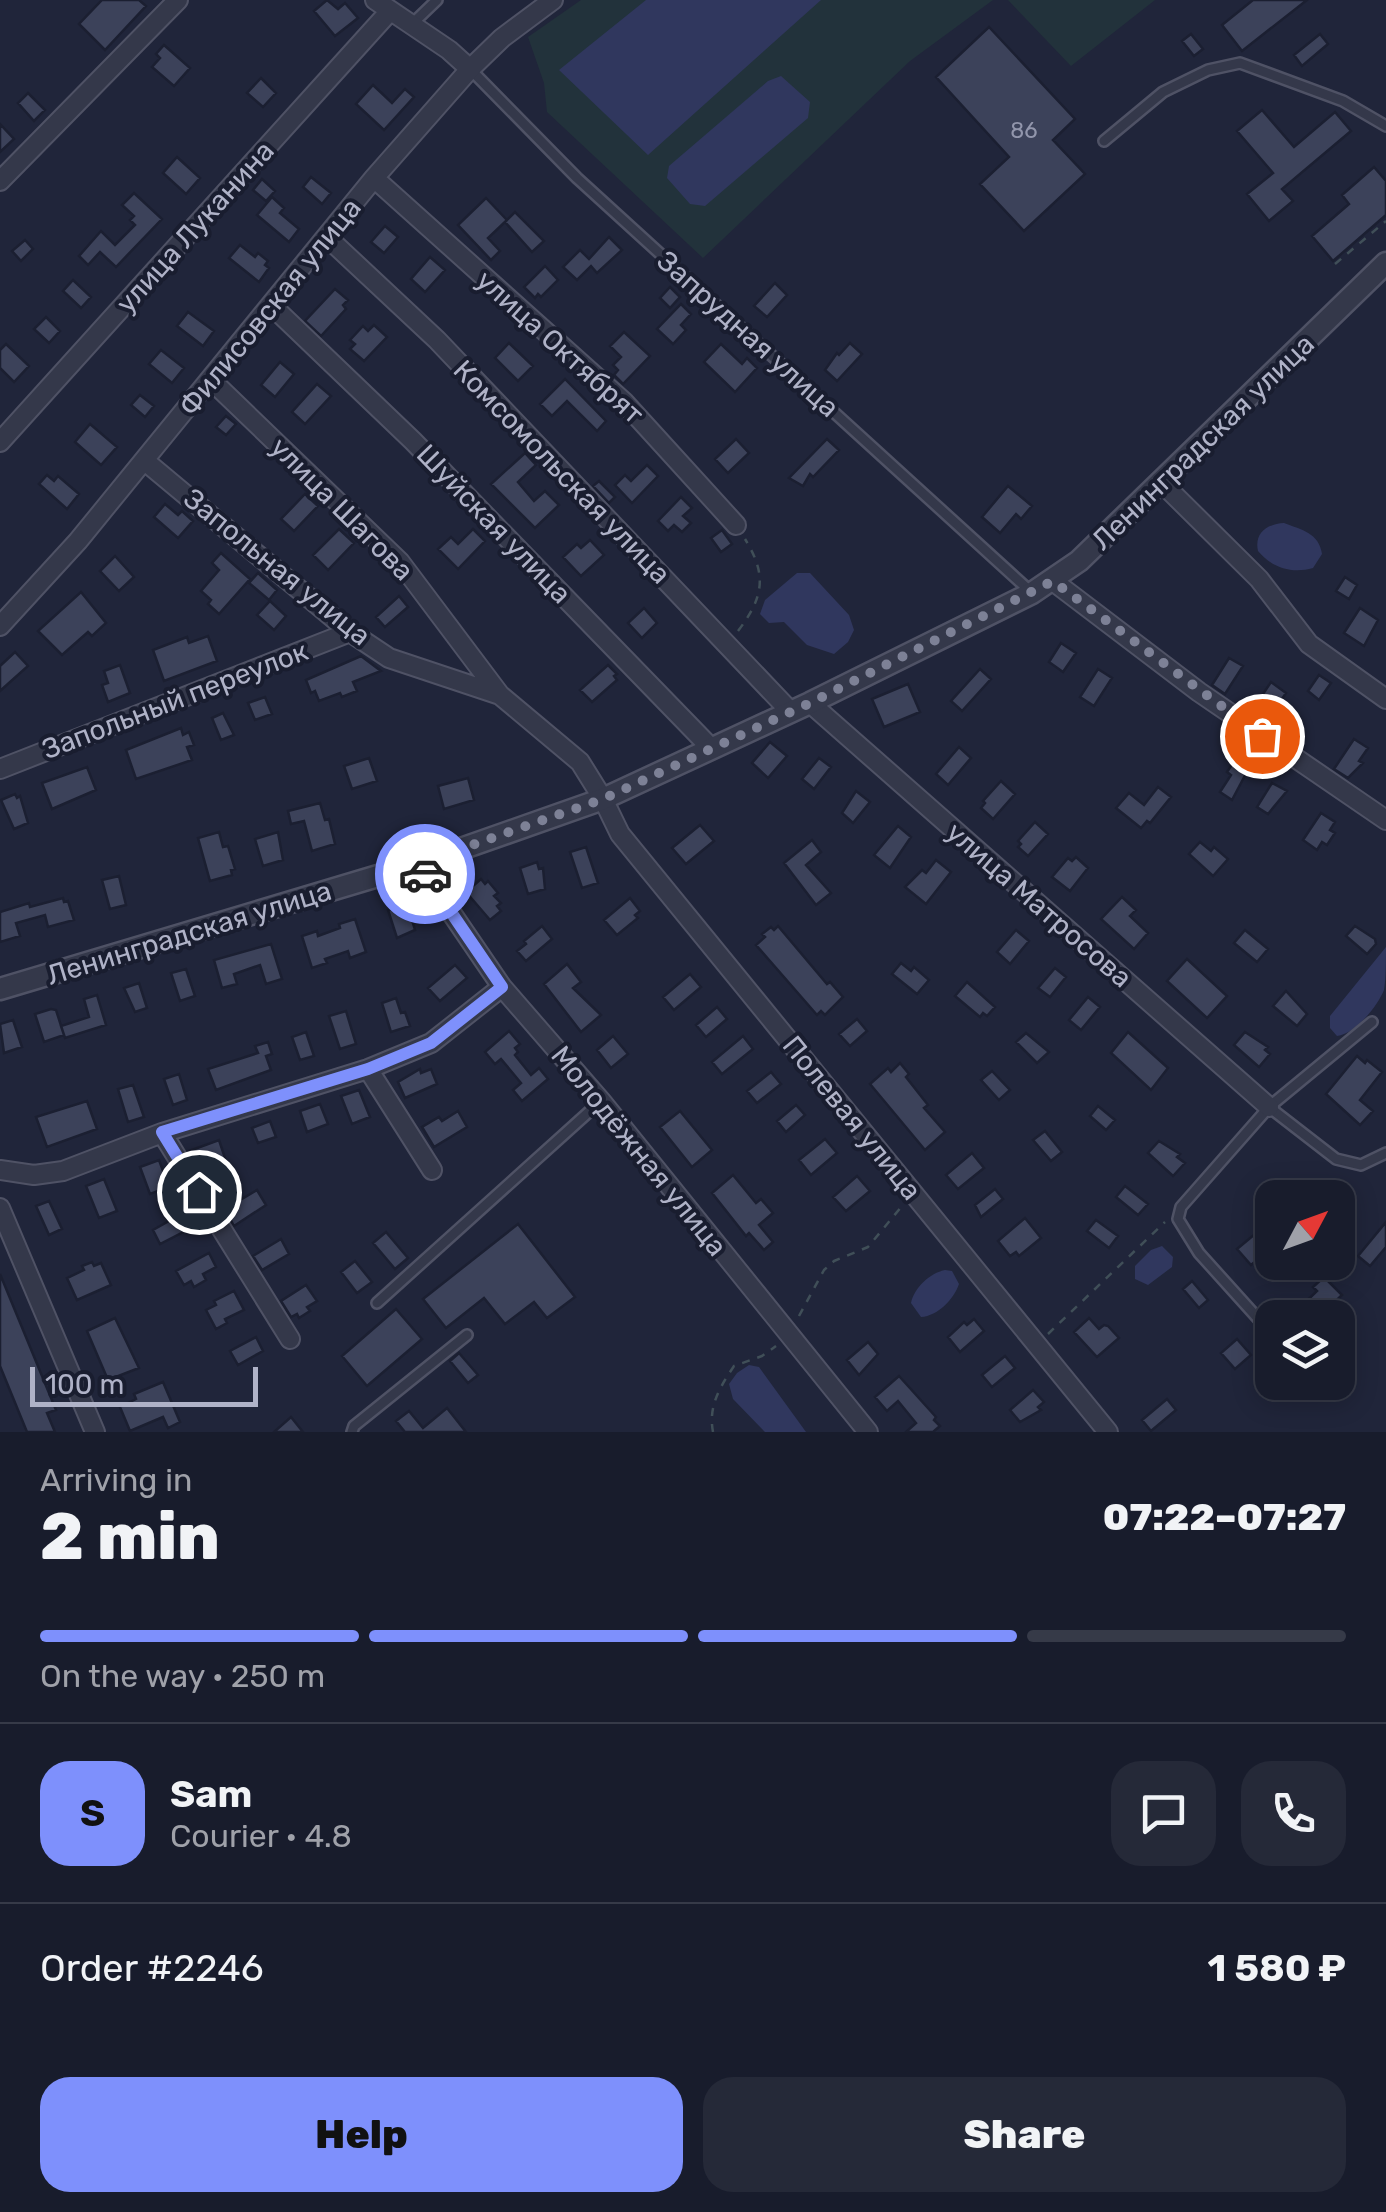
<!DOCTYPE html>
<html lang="en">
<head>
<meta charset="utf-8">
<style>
  :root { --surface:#181c2c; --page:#252938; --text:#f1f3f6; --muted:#9fa1a9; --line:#363a48; --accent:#7e90fc }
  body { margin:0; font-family:Rubik,sans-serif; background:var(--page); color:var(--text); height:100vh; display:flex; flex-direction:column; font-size:38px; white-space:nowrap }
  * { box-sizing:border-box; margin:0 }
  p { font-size:32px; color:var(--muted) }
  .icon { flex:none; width:55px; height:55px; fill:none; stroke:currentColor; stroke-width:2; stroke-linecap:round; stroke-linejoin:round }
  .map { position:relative; height:1432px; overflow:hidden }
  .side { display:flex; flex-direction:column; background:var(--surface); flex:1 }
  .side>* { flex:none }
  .needle { width:65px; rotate:49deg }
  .controls { position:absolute; left:1255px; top:1180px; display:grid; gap:20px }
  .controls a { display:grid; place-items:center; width:100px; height:100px; border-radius:20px; background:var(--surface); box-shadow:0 5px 25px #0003,0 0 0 2px var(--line); font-size:50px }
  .scale { position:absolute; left:30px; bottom:25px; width:228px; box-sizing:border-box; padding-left:10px; border:5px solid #afb2c7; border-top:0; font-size:28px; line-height:35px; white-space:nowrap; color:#afb2c7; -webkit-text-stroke:8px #191d2f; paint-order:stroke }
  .pin { position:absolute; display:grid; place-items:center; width:85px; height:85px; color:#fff; margin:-42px; border:5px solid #fff; border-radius:50%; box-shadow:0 2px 10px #0007 }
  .courier { position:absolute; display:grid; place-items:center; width:100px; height:100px; margin:-50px; border:8px solid #7e90fc; border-radius:50%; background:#fff; color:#222; box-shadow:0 2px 12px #0007 }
  .summary em { font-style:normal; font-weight:800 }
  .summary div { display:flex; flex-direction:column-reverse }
  .summary { display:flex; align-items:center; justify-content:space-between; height:170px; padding:0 40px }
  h1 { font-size:65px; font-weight:800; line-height:75px }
  .bar { display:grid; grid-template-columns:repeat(4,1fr); gap:15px 10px; align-content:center; height:120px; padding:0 40px }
  .bar i { height:12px; border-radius:8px; background:var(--line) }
  .bar .selected { background:var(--accent) }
  .bar p { grid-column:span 4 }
  .line { display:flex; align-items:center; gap:25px; padding:0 40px; border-top:2px solid var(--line) }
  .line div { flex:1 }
  .round { display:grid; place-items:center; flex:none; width:105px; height:105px; border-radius:30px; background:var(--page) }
  .primary-button { display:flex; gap:20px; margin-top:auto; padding:20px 40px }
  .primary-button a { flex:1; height:115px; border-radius:30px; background:var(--accent); color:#111; font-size:40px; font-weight:800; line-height:115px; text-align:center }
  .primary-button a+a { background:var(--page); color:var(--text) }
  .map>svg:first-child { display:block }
</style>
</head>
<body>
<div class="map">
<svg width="1386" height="1432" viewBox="0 0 1386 1432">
  <rect width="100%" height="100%" fill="#20253a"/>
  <!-- green -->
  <path fill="#22323b" d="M581 0H993L910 61 703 258 547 112 544 83 528 37Z
    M1008 0H1155L1071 66Z"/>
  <!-- water -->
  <path fill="#30375e" d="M646 0H821L648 155 559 70Z
    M781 76 810 102 808 118 705 206 690 204 667 178 669 166 768 81Z
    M1284 523C1302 530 1319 533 1322 554L1313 568C1292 574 1272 568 1258 551 1254 533 1267 524 1284 523Z
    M797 573H810L849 615 854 630 848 642 834 654 807 645 784 622 769 623 760 614 765 600Z
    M1386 947C1386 960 1386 979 1384 990 1377 1007 1355 1034 1337 1036L1330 1028V1016Z
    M1162 1246 1173 1257 1172 1267 1148 1285 1135 1279V1266L1151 1250Z
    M945 1270 952 1271 959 1284C954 1299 938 1316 921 1317L911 1303C914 1288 930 1273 945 1270Z
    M749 1365 759 1367 806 1432H765L733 1399 729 1384 737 1373Z"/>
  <!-- building -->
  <path fill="#3c425a" stroke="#1b1f31" stroke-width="2.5" d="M102 0H139L146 6 105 50 79 24Z
    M327 0 338 9 345 3 358 18 335 36 314 11Z
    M1253 0H1307L1242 51 1222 25Z
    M989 27 1075 119 1053 140 1085 174 1024 231 980 184 1009 157 936 77Z
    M1191 34 1203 49 1194 56 1182 41Z
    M1320 34 1328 44 1302 66 1294 55Z
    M164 45 190 68 174 86 152 67 160 58 156 54Z
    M261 78 276 93 263 107 247 93Z
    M373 85 392 103 405 89 414 97 384 130 356 104Z
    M28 93 45 110 34 121 18 103Z
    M1262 110 1294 147 1335 112 1351 131 1282 189 1293 201 1269 221 1247 194 1273 173 1237 131Z
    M0 124 14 139 0 152Z
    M177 157 200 178 186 194 163 173Z
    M1374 167 1386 181V215L1333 261 1312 236 1349 204 1342 195Z
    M311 177 331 193 322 204 303 187Z
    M262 179 275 191 266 201 253 190Z
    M134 193 162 219 116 267 100 252 88 265 79 256 101 231 115 245 135 225 130 220 134 216 122 205Z
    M272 197 284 208 280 213 299 229 289 242 257 215Z
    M486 198 507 220 515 212 544 241 532 252 505 222 507 220 488 238 500 251 491 260 458 225Z
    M385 226 398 237 384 253 371 242Z
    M609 237 622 250 597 273 591 266 577 280 563 267 580 250 589 259Z
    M25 240 33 249 21 261 12 251Z
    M240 245 255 257 258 253 268 261 265 265 269 268 259 282 229 258Z
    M430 257 445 270 425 292 411 279Z
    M545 266 558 280 541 297 538 294 535 298 524 287Z
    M73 280 91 297 81 308 63 291Z
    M775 283 787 295 767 317 754 306Z
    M670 287 680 297 670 308 660 298Z
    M335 289 348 300 343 305 346 309 321 336 305 321Z
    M681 304 691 314 681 325 686 330 673 344 657 329Z
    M188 312 214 331 203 346 177 326Z
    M46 317 60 331 49 343 34 329Z
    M374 325 387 337 364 361 350 349 355 344 350 340 363 326 368 331Z
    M624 332 650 356 623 384 614 375 618 370 613 365 621 357 610 346Z
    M509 343 533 366 518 381 495 358Z
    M850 343 862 354 837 381 825 370 837 353 839 355Z
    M6 344 29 366 14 382 0 368V350Z
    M721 344 742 364 747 358 757 368 735 392 704 362Z
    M161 350 184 368 172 383 149 364Z
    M280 362 294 374 275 397 261 385Z
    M565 379 606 421 597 431 567 401 552 416 540 404Z
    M317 384 331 396 305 424 292 412Z
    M140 395 154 406 145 417 131 405Z
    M226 416 236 424 226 435 216 427Z
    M90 424 117 447 101 465 75 442Z
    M736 439 749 453 728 473 715 459Z
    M827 439 839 450 813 477 810 474 803 486 789 478Z
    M525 453 536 465 518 482 534 501 545 491 559 505 535 528 491 484Z
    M647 465 658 476 632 503 615 485 625 475 631 481Z
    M47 475 54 481 58 476 79 494 67 509 39 484Z
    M599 481 615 497 609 503 593 486Z
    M1008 486 1032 506 1021 519 1016 514 1000 533 982 517Z
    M305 494 318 506 294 531 281 519Z
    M681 497 692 508 683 516 691 523 682 532 674 525 668 531 658 521Z
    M165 504 178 515 182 511 193 521 178 538 154 517Z
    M339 529 354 543 328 570 313 555Z
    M473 529 485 541 458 569 438 549 451 537 458 544Z
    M722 530 732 544 721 552 711 538Z
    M590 540 604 555 581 576 563 557 577 544 581 548Z
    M221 553 250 579 219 614 208 604 211 600 201 591 219 570 212 563Z
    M115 556 134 577 119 591 100 571Z
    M258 573 277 590 269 600 249 583Z
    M1345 577 1357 585 1349 599 1336 591Z
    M81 592 106 623 92 636 88 632 62 655 38 631Z
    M399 596 408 607 385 627 376 617Z
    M270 601 286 616 274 630 257 615Z
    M644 608 657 623 642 638 628 623Z
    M1360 608 1378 620 1364 646 1344 633Z
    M208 636 217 661 164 681 153 650 187 637 189 643Z
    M1061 643 1076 653 1063 672 1049 662Z
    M15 652 28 666 0 691V666Z
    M361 656 381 671 353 682 357 691 342 697 340 693 319 701 315 691 311 693 306 680Z
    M1229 658 1243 666 1225 694 1212 685Z
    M120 665 130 693 108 702 102 685 108 683 104 671Z
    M608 665 617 674 614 676 617 680 592 702 580 690Z
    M980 669 991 679 962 711 951 701Z
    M1098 669 1112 678 1094 706 1080 697Z
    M1319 675 1331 683 1319 700 1308 691Z
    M1271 682 1286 693 1266 723 1251 712Z
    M908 684 920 712 884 727 872 699Z
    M265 697 272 714 255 720 248 703Z
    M223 713 234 735 221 740 212 718Z
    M181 728 183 735 189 732 194 745 187 747 192 760 136 779 126 750Z
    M1354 739 1368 748 1359 761 1363 763 1348 778 1334 769Z
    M770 742 787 756 768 778 752 763Z
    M959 747 971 758 948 785 936 774Z
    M1237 757 1250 766 1232 800 1220 792 1231 775 1227 772Z
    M369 758 377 781 352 789 344 766Z
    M819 758 831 767 814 789 802 779Z
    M87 767 96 790 52 809 42 783Z
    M468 778 474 800 444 809 438 786Z
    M1001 781 1015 794 993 819 981 808 985 803 983 801Z
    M1272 783 1287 791 1268 814 1257 807Z
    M1158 787 1171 797 1150 823 1147 821 1141 828 1116 808 1129 793 1144 805Z
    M856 791 870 802 853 823 842 813Z
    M15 794 17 798 20 796 28 823 14 829 1 800Z
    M320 803 325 820 329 819 335 844 312 851 304 821 291 824 288 811Z
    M1321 813 1335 822 1330 830 1335 833 1327 845 1322 842 1317 850 1303 840Z
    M1035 822 1048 834 1028 856 1018 847 1021 844 1018 841Z
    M700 825 714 841 686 864 672 848Z
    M898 826 911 837 890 868 874 855Z
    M219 832 223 847 228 846 235 869 231 870 232 875 210 881 198 838Z
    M278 832 283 860 263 866 255 839Z
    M812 840 821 852 806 865 831 893 816 905 784 863Z
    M1200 842 1211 851 1214 847 1228 859 1213 876 1189 854Z
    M586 847 598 883 582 888 570 852Z
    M1076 857 1088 868 1070 891 1052 877 1068 858 1072 861Z
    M936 860 951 872 926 904 905 887 922 870 926 873Z
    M537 862 539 869 543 868 545 889 528 894 520 868Z
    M119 876 126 905 110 909 102 880Z
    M481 879 485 884 488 881 498 893 494 896 501 903 497 906 501 911 490 920 466 892Z
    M1122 897 1136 910 1130 916 1148 933 1134 949 1101 919Z
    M63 898 64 902 68 901 74 920 48 927 45 915 16 923 20 936 0 942V912L29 903 30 907Z
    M630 898 640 911 635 915 638 918 617 935 604 920Z
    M407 904 415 930 397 938 388 910Z
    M355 919 366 952 350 958 348 951 325 959 327 963 312 968 302 936 317 931 318 936 340 928 339 924Z
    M542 926 552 939 526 961 517 951 526 944 524 941Z
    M778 926 827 984 830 982 843 997 825 1015 821 1011 817 1015 756 945 765 937 762 934 771 927 774 930Z
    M1355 926 1375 939 1376 944 1367 954 1346 936Z
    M1016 930 1029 941 1010 964 997 952Z
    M1245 930 1268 949 1257 962 1234 943Z
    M271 944 282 979 266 984 260 965 234 974 237 984 222 988 214 960Z
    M1187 959 1227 996 1207 1018 1167 981Z
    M901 963 911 971 914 967 929 980 917 994 892 974Z
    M567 964 581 982 573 988 601 1015 581 1032 544 984Z
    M455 965 467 978 440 1001 428 988Z
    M1055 968 1066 977 1050 997 1038 988Z
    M186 969 195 996 180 1001 171 973Z
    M690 974 701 987 674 1010 663 997Z
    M967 982 995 1007 987 1016 983 1013 980 1017 955 996Z
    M139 983 147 1008 135 1012 124 988Z
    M1286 991 1307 1014 1297 1026 1273 1006Z
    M97 995 106 1025 65 1038 61 1026 89 1017 84 999Z
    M1088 997 1100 1007 1081 1030 1069 1020Z
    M396 998 401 1013 405 1012 410 1026 391 1032 382 1003Z
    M717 1007 727 1019 706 1037 696 1025Z
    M51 1009 56 1010 64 1035 44 1042 35 1014Z
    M346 1011 356 1044 340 1049 329 1016Z
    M857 1019 867 1031 850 1046 839 1034Z
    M13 1020 22 1047 4 1053 0 1024Z
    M509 1031 520 1044 515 1048 518 1052 515 1055 531 1075 539 1068 548 1079 522 1101 513 1090 521 1083 501 1059 495 1064 485 1052Z
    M306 1032 314 1056 300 1060 292 1037Z
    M1128 1032 1168 1068 1151 1090 1111 1053Z
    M1245 1032 1268 1047 1265 1050 1270 1054 1259 1067 1234 1045Z
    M1026 1033 1049 1052 1037 1063 1016 1042Z
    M613 1036 628 1054 611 1068 597 1050Z
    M743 1036 753 1049 722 1074 712 1062Z
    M268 1042 272 1054 266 1056 271 1070 216 1090 208 1069 258 1053 255 1046Z
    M1357 1056 1365 1063 1367 1060 1382 1072 1360 1100 1373 1111 1360 1125 1326 1094Z
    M900 1063 909 1074 906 1077 928 1105 924 1108 945 1132 925 1150 870 1084 888 1068 891 1072Z
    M420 1069 421 1073 431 1069 437 1084 405 1098 398 1082Z
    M992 1071 1010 1090 999 1100 981 1080Z
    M771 1072 781 1084 757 1103 747 1091Z
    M179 1074 187 1100 173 1105 164 1079Z
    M133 1085 144 1117 128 1122 118 1089Z
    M359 1090 370 1117 352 1124 341 1096Z
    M87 1101 97 1129 47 1147 36 1117Z
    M320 1104 328 1124 307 1132 300 1111Z
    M796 1105 805 1115 786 1132 777 1121Z
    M1098 1106 1115 1120 1106 1130 1090 1116Z
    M458 1111 467 1127 434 1147 422 1127 439 1117 442 1121Z
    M680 1111 712 1150 692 1167 660 1127Z
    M270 1121 276 1137 258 1143 252 1128Z
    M1045 1131 1062 1152 1051 1161 1033 1140Z
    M825 1139 837 1153 811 1175 799 1160Z
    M219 1140 225 1158 198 1167 189 1151Z
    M1159 1141 1180 1154 1177 1157 1185 1163 1173 1176 1148 1153Z
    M972 1153 984 1168 958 1189 946 1175Z
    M159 1160 169 1187 150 1194 140 1167Z
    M733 1175 756 1203 761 1199 773 1213 759 1225 773 1242 764 1250 749 1233 746 1236 712 1193Z
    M857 1176 870 1191 846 1211 833 1197Z
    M104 1179 117 1211 99 1218 86 1186Z
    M1125 1186 1148 1204 1138 1215 1116 1197Z
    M995 1189 1003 1199 981 1217 975 1205Z
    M257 1190 266 1205 234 1226 225 1210 228 1208 225 1204 237 1196 240 1200Z
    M49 1201 62 1229 49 1235 36 1206Z
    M185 1212 193 1227 160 1244 153 1230Z
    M1025 1218 1041 1238 1019 1256 1016 1252 1010 1256 998 1241Z
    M1096 1220 1118 1236 1109 1248 1087 1231Z
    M1272 1220V1248L1251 1265 1237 1249Z
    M1386 1222V1247L1370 1266 1358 1256Z
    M518 1224 575 1297 547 1318 534 1302 505 1324 484 1298 446 1328 423 1299Z
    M386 1232 408 1258 395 1269 373 1243Z
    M281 1239 289 1254 262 1270 253 1256Z
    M209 1253 216 1267 203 1274 206 1280 194 1287 191 1281 184 1285 176 1271Z
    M355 1261 372 1282 357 1293 341 1272Z
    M92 1262 94 1266 101 1263 111 1285 77 1300 67 1278 84 1270 82 1266Z
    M0 1274 56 1410 47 1413 55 1432H27L0 1366Z
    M1324 1277 1342 1295 1318 1318H1289L1317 1291 1313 1287Z
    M1192 1281 1208 1300 1199 1308 1183 1289Z
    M306 1285 317 1301 307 1307 310 1311 299 1318 297 1314 291 1317 281 1301Z
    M234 1291 244 1310 225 1319 227 1323 216 1329 206 1310 216 1305 214 1301Z
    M396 1309 422 1339 367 1386 342 1356Z
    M115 1318 139 1368 108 1380 87 1331Z
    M1089 1318 1099 1329 1104 1325 1108 1326 1119 1338 1097 1357 1074 1332Z
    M974 1319 984 1331 960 1352 948 1337 964 1322 967 1325Z
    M256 1337 263 1351 238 1365 230 1351Z
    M1237 1339 1251 1355 1235 1369 1221 1353Z
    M868 1342 878 1354 859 1375 847 1360Z
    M459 1353 478 1375 468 1383 450 1361Z
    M1005 1356 1015 1368 992 1387 982 1375Z
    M899 1376 936 1417 934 1420 940 1426 933 1432H906L916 1423 898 1401 887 1411 875 1397Z
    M163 1382 180 1422 168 1428 163 1417 130 1431 120 1407 136 1399 134 1394Z
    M1033 1390 1044 1402 1038 1407 1041 1410 1020 1422 1010 1410Z
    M1167 1399 1176 1410 1151 1431 1142 1420Z
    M447 1408 466 1432H405L396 1421 409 1411 423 1428Z
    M291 1417 303 1432H274Z"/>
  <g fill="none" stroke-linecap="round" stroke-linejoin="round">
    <!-- service casing -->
    <g stroke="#4f5265" stroke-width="14">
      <path id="service" d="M411 25 437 0
        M471 70 577 178 1030 591
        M1104 141 1163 92 1208 70 1240 63 1343 101 1386 126
        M1269 1107 1336 1159 1361 1165 1386 1153
        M377 1303 601 1101
        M1272 1334 1199 1253 1178 1219 1181 1207 1269 1107 1372 1022
        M352 1432 354 1426 467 1335"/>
    </g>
    <!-- minor casing -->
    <g stroke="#4f5265" stroke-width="22">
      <path id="minor" d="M375 0 449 50 470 69
        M374 178 624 402 736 525
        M0 181 178 0
        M328 238 437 340 790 711
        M272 306 413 441 711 748
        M211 380 400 562 500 695
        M0 442 389 12
        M145 461 350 632 389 658 500 695 580 762 603 799 620 834 1108 1432
        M1160 481 1259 579 1309 644 1386 699
        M1053 581 1199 692 1386 820
        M0 626 78 541 374 178 470 69 502 38 553 0
        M810 703 1269 1107
        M0 769 350 632
        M418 864 502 987 601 1101 868 1432
        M368 1069 432 1170
        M162 1133 290 1339
        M0 1170 34 1175 63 1171 162 1133 368 1069 431 1043 502 987
        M0 1208 95 1432"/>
    </g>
    <!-- tertiary casing -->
    <g stroke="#4f5265" stroke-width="25">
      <path id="tertiary" d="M0 989 418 864 603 799 810 703 1032 593 1079 561 1386 263"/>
    </g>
    <!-- path -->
    <path stroke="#404f58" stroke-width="2.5" stroke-dasharray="8 8" stroke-linecap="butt" d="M1335 264 1386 221
      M738 631C763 598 768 576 745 539
      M799 1316 824 1270 834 1261 868 1247 902 1206
      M1048 1334 1165 1222
      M713 1432C708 1406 720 1387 734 1366L762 1356 776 1346"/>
    <!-- service -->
    <use href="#service" stroke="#34384a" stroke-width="9"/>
    <!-- minor -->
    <use href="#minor" stroke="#34384a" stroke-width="18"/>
    <!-- tertiary -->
    <use href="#tertiary" stroke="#34384a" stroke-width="20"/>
  </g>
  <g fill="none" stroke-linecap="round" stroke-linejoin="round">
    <!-- done -->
    <path stroke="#7d8196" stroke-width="10" stroke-dasharray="0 18" d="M425 874 418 864 603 799 810 703 1053 581 1262 736"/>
    <!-- route -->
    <path stroke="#7e90fc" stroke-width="12" d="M199 1192 162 1132 368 1069 431 1043 502 987 425 874"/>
  </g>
  <g text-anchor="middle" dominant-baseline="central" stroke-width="8" stroke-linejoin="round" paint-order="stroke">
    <!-- number labels -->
    <g font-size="22" fill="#9296ac">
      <text x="1024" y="130">86</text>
    </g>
    <!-- street labels -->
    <g font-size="28" fill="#afb2c7" stroke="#191d2f">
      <text transform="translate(195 227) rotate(-48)">улица Луканина</text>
      <text transform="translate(270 307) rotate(-51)">Филисовская улица</text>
      <text transform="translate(748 334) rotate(42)">Запрудная улица</text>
      <text transform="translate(560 347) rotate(42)">улица Октябрят</text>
      <text transform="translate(1203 442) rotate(-44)">Ленинградская улица</text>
      <text transform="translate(562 472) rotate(46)">Комсомольская улица</text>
      <text transform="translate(342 509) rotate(45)">улица Шагова</text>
      <text transform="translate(494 524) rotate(46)">Шуйская улица</text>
      <text transform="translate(277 567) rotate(39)">Запольная улица</text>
      <text transform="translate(175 700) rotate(-21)">Запольный переулок</text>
      <text transform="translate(1039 905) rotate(41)">улица Матросова</text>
      <text transform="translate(189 933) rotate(-17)">Ленинградская улица</text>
      <text transform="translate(852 1118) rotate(51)">Полевая улица</text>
      <text transform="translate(639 1151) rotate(51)">Молодёжная улица</text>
    </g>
  </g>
</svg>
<div class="controls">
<a><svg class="needle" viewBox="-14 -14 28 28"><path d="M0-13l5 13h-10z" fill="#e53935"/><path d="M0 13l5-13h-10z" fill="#9fa1a9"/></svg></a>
<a><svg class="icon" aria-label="layers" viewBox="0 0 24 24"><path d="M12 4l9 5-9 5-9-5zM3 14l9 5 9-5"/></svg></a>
</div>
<div class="scale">100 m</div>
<div class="pin" style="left:1262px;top:736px;background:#ea580c"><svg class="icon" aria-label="bag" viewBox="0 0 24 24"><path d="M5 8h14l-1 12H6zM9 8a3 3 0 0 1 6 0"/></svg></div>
<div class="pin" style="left:199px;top:1192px;background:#1f2937"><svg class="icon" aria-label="home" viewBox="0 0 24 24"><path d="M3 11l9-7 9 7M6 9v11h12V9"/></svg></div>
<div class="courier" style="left:425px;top:874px"><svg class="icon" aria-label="car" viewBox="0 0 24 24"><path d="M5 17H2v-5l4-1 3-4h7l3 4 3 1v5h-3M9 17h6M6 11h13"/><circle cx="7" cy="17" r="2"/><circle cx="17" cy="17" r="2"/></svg></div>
</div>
<section class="side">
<div class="summary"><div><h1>2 min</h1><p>Arriving in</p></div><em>07:22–07:27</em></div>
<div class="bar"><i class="selected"></i><i class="selected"></i><i class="selected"></i><i></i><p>On the way · 250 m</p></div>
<div class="line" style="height:180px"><b class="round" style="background:var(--accent);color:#111">S</b><div><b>Sam</b><p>Courier · 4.8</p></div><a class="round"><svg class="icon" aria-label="chat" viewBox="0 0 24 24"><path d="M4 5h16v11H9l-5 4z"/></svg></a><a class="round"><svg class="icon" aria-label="phone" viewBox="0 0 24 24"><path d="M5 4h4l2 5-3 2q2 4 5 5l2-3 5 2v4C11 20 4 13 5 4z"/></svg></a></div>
<div class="line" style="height:130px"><div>Order #2246</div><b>1 580 ₽</b></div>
<div class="primary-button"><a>Help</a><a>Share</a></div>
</section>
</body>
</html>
